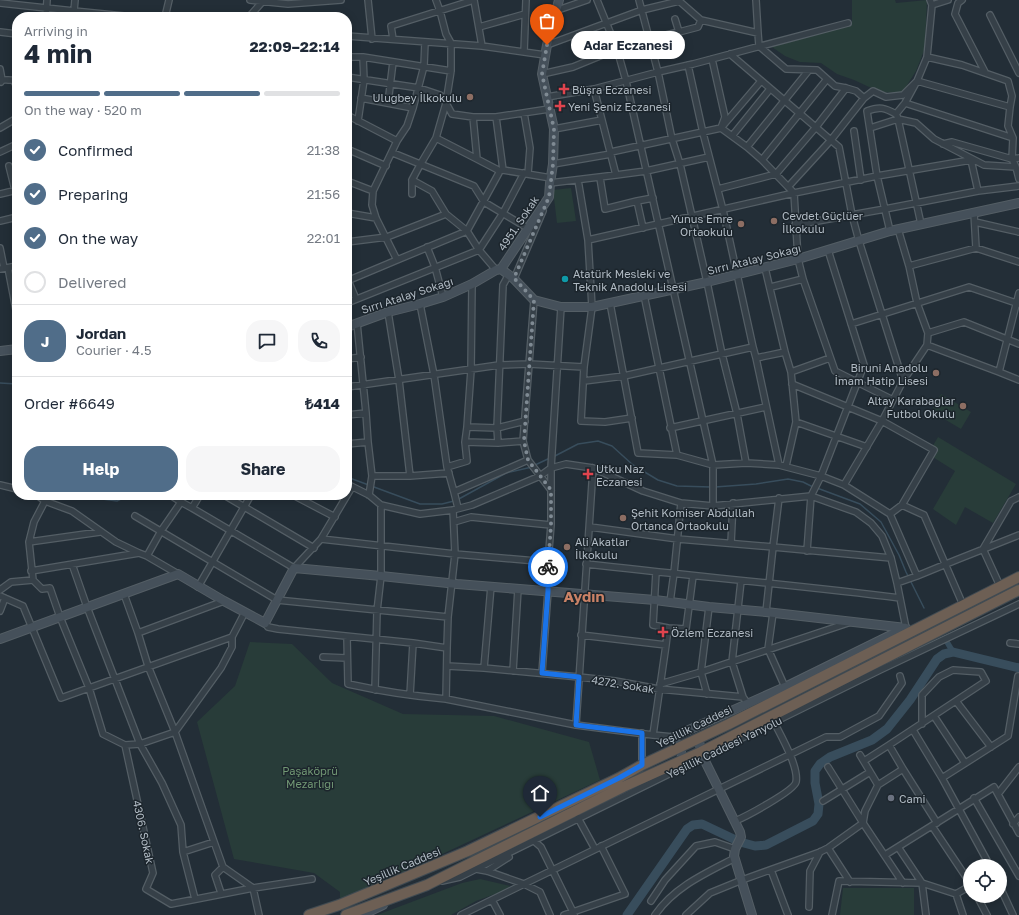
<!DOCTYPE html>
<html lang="en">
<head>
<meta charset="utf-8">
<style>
  :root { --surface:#fff; --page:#f6f6f7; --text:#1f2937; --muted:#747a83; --line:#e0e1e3; --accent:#506d89 }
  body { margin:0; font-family:"Golos Text",sans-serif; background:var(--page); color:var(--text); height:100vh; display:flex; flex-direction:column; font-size:15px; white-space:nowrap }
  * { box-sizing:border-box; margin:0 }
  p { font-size:13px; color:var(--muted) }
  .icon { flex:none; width:22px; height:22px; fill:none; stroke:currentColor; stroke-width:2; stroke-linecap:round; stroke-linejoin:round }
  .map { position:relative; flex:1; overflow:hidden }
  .details { position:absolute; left:12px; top:12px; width:340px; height:488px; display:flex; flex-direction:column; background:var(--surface); border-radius:16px; box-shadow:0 2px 10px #0003 }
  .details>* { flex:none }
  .tools { position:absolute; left:963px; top:859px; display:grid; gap:8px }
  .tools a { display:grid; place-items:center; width:44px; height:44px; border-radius:50%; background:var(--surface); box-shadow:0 2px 10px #0003; font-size:20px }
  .pin { position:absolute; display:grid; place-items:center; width:34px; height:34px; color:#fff; margin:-41px -17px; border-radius:50% 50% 50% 0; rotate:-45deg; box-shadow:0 0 4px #0007 }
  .pin .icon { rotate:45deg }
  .courier { position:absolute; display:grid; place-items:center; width:40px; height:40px; margin:-20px; border:3px solid #1a73e8; border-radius:50%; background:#fff; color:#222; box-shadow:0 1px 5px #0007 }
  .bubble { position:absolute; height:28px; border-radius:14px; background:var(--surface); box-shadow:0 2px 10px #0003; font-size:13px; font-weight:700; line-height:28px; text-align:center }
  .summary em { font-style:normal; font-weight:700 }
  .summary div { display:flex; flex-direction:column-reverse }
  .summary { display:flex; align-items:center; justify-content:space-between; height:68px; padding:0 12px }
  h1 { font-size:26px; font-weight:700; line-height:30px }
  .bar { display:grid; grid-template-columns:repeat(4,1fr); gap:6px 4px; align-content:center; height:48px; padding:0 12px }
  .bar i { height:5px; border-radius:3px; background:var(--line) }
  .bar .selected { background:var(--accent) }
  .bar p { grid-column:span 4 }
  .line { display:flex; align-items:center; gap:10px; padding:0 12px; border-top:1px solid var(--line) }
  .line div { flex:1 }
  .round { display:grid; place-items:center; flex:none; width:42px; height:42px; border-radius:16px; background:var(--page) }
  ol { padding:0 12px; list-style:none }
  li { display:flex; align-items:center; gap:12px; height:44px }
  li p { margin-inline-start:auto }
  li .icon { padding:4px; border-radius:50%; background:var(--accent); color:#fff; stroke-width:4 }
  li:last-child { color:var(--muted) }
  li i { width:22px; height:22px; border:2px solid var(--line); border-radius:50% }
  .primary-button { display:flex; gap:8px; margin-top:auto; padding:8px 12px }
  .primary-button a { flex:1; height:46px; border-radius:16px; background:var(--accent); color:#fff; font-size:16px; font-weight:700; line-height:46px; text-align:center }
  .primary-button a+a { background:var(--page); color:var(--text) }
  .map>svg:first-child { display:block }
</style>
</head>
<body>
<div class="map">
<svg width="1019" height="915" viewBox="0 0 1019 915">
  <rect width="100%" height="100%" fill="#232e37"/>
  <!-- green -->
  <path fill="#283c39" d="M852 0H895L896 3 927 0 925 48 916 71 902 93 880 92 854 80 837 74 821 63 800 62 785 56 772 47 776 44 852 24Z
    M571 188 576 221 557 223 553 190Z
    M941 394 971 412 961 429 931 411Z
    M938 437 1016 484 993 523 965 507 956 525 933 509 955 471 928 454Z
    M250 642 292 644 332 683 403 714 494 716 589 742 600 780 340 902V892L314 873 234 859 197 722 235 686Z
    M480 879 510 886 503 891 476 901 451 915H377L462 883Z
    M843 888H914V915H840Z"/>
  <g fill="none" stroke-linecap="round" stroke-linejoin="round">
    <!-- stream -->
    <path stroke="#384d5c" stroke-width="1.5" d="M0 383 17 384
      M553 457 578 444 598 441 612 446 633 465 658 480 677 486 711 487
      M535 465 550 458
      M347 477 420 504H442L454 501
      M715 487 756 484 788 479 803 482 813 487
      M817 488 860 504 881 522 899 555 906 572 924 608
      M86 495 87 497 117 501 129 495
      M457 500 506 473 532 467"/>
    <!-- canal -->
    <path stroke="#384d5c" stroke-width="5.5" d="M947 642 953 652"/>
    <!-- river -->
    <path stroke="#384d5c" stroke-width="9" d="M627 915 687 829 693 825 702 824 740 842 755 846 766 845 813 821 818 814 819 804 815 783V771L820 764 830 757 872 740 887 729 910 700 937 659 944 654 953 652 1019 668"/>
    <!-- street casing -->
    <g stroke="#545e65" stroke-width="8">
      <path id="street" d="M250 0 288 4 341 0
        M368 0 372 39
        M436 0 440 11 446 34 451 43V71L446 103 452 114 473 117H496L549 109
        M474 0 482 46
        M597 0 617 49 626 81 713 465V506
        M639 0 658 72 693 64 848 23
        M678 0 701 20 758 33 759 46 786 69 817 70 835 86 846 88 856 91 864 98
        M756 0 758 33
        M930 0 932 5 948 0
        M962 0 958 3 955 14 985 72
        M0 3 74 11 75 0
        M74 11 134 17
        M555 11 587 0
        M990 15 1019 73
        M46 17 47 0
        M165 17 169 0
        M249 17 263 1
        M479 27 525 14
        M0 32 17 34
        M679 32 698 27 701 20
        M347 36 482 46 545 55
        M393 39 391 26 474 0
        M425 42 424 66 413 108 407 126 397 141 373 191 372 205 376 218 397 260 467 231 500 171 503 170 551 178
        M547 45 642 10 679 1
        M524 52 526 0
        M347 57H363L451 71
        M927 57 932 5
        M712 59 725 117 721 128 747 147 762 160 794 193 798 259 803 279 835 371 893 400
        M688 65 703 133 723 210 753 347
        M0 69 2 80 1 82
        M542 74 573 67 617 49 649 39 679 32 675 19
        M347 77 419 88 440 95 446 103 436 138 420 165 412 180V194
        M0 81C6 78 11 82 17 79
        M14 81 17 87
        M594 89 616 175 646 171 709 157
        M547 97 594 89 658 72 672 139 680 164 707 282 722 354 737 414 746 463
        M361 98 413 108
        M388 103 393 62
        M905 103 1013 138
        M524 113 530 148 528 174
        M347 115 397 141
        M897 116 898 119 916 123 934 139 984 165 1016 167
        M473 117 477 159 500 171
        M496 117 503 170
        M358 121 364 80 363 57
        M0 128 17 118
        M870 128 898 119 921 224
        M554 129 602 120
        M854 131 861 180
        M732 136 770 89
        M436 138 477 159
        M943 144 952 142 1012 159 1019 158
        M747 147 809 70
        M347 149 386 166
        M0 152 17 144
        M611 152 721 128 761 81
        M393 153 474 186 484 202 529 229
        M762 160 827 79
        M553 164 611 154
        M9 166 15 190
        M600 178 605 209 637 201
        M412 180 432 191 446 214
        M578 180 588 240 592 307 584 367 581 421 605 422 632 418
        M347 181 373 191
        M550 183 616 175
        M788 187 831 140 864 98 873 91 886 97 903 95 917 81 927 57 962 65 1008 81 1012 96 1010 107
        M718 189 776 174 816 127 846 88
        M0 194 17 190
        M347 213 376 218
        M974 213 976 248
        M0 221 17 217
        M975 222 1019 232
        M795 225 885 209 978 191
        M643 228 637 201 653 198
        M898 229 909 266 917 303 928 333 927 345 903 381
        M890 231 877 176 867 111C880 106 885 108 896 114L905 103 917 81 1010 107 1008 126 1013 138 1012 159 1016 167 1019 179
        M588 240 794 193 877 176 971 160 978 191 1019 186
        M347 242 387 237 446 214 467 231 479 250 496 270
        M427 247 435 267 443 297
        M0 248 4 268
        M909 266 976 248 1019 262
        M8 268 17 315
        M0 269 17 266
        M514 279 543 211
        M348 280 356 299
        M347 281 397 260
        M771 287 803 279
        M1019 293 999 372 1019 380
        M644 295 677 455
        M347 303 479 250 503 213 524 173
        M610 303 638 453 677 455 713 465 746 463 779 465 821 476 844 485 882 421 903 381 859 241 852 215 839 147 730 54
        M420 304 434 375 447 467 454 492 528 460 551 490
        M357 323 366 413
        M851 324 969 287 1019 304
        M928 333 964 322 1019 344
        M927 345 999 372
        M785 352 791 372 796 422 786 466
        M756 358 779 465
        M347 359 361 357
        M791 372 830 358
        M584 381 624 376 753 347 756 358 785 352 765 268
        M792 384 882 421 934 450 902 505
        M347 387 499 365 529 364 584 367
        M347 415 366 413 368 442
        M796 422 867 447
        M467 427 471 370 472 284
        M670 428 766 407
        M465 442 498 443 523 441
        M498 443 497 428 525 421
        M347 444 368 442 372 476 369 495
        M528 460 523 441 534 300
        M447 467 467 461 465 442 467 427 497 428 503 285 509 274
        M593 468 643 491 681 503 713 506 811 496 856 512 871 523 882 536 891 558 897 583 906 628
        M372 476H410L399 380 388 312
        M410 476 449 473
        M0 485 17 489
        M844 485 890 514 917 576
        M454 492 458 508
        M37 495 45 501 72 511 116 542 139 553 147 556 178 574
        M170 495 181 502
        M224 495 314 548
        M293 495 335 517
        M192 508 294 568 321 539 352 487
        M890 514 902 505 924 515 963 605
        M135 516 277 600 448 617 447 648
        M454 522 471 517 551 525
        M590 527 678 539 773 547 779 498
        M321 539 455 554 548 562V591L542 673
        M29 542 100 532
        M731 543 733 503
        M807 551 811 496 821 476 864 365 828 250
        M147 556 161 531 181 502 192 508 200 495
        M548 562 551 525V468L561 307
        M72 564 87 607 140 744 175 732 221 668 232 647V637
        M586 564C691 576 796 585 900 598
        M31 571 139 553
        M656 572 653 625 668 628
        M33 580 29 542 34 522 45 501
        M741 581 732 662 743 697
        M897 583 917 576 956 560 1019 535
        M1000 586 983 549 1011 501 1019 497
        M198 587 251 495
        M0 590 11 582 33 580 42 589 50 588 60 617 89 688 103 734 125 745 140 744 162 783 181 825 183 852 195 899
        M124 594 138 633 148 666 175 732 223 867 253 888 312 879
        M0 596 23 606 61 698 232 637 245 612
        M670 602 674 573 681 503
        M0 611 5 598
        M766 612 773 547 891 558
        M773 613 768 649 785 687
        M448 617 455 554 453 510
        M265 623 268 627 278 629 413 643 447 648 446 699 576 725 593 468 566 464 551 468 540 476 472 505 453 510 420 514 381 505 369 495 347 484
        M138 633 224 601
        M581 635 666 645 668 628 686 629 693 576
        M347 637 348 684C380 691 413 696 446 699
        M1010 643 1019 644
        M323 657 347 658
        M447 666 484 668 579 677 615 681 659 689 743 697 748 704
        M484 668 491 586
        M513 671 518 589
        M660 684 701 672 848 623
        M375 690 377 611 381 576V505
        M707 694 701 672 709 607
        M410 695 413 643
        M956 701 991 747
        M934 716 965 763
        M576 725 653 735 666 645
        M913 730 942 778 990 866
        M642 733V765
        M653 735 673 737
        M125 745 153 873 146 889 171 904 253 888 259 915
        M860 755 878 785
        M864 761 889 745
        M828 767 863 823 903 883
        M903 769 937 823
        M942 778 1008 736 1018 676H1019
        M998 794 1019 767
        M974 798 1019 876
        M823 801 870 772
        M578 818 595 849
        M735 821C745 817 794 791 796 782 799 767 781 736 774 722
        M1013 824 1019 817
        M932 826 970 883
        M534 841 541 847 574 914
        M898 847 922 883 926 915
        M828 848 850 882
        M183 852 214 842
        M885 855 994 787 1019 833
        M476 869 487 871 524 884 826 737H840L879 716 902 683 900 676
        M771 870 788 915
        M487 871 509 857
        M442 881 460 877 476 869 880 670 1019 604
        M1000 887 1013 915
        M221 893 215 875 223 867
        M956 894 963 915
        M977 896 987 915
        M492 900 500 915
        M651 901 665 880 696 846 715 842 735 849
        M809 907 810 871 820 852
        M461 915 524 884 540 892 550 915
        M564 915 625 894 601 846
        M655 915C674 887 706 873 735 858
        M686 915 710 893 742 880 820 852 828 848 863 823 865 811 878 785 903 769 889 745 986 681 981 672 953 670 939 677 922 695V724
        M832 915 839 881 922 883 956 894 970 886"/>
    </g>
    <!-- secondary casing -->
    <g stroke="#545e65" stroke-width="10">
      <path id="secondary" d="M501 269 549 197 550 183 553 164 554 129 542 74 547 45 559 0
        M347 327 388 312 420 304 443 297 472 284 496 270 501 269 514 279 534 300 561 307H592L707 282 798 259 890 231 1019 203
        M0 351 17 349
        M0 639 178 574 224 601 265 623 294 568 381 576 457 584 655 600 709 607 766 612 906 628 909 633
        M698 738 703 757 740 832 741 837 735 849 734 856 752 915
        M686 766 679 747 673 737 785 687 905 628
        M362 915 383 905"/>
    </g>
    <!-- highway casing -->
    <g stroke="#414b52" stroke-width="12">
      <path id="highway" d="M309 915 339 905 468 851 619 778 642 765 729 724 1019 577
        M346 915 427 885 623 787 701 752 1019 590"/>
    </g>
    <!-- street -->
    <use href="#street" stroke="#364048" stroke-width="5.5"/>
    <!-- secondary -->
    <use href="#secondary" stroke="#45505a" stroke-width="8"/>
    <!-- highway -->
    <use href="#highway" stroke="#6d5f54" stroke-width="10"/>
  </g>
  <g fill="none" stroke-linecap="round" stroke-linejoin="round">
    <!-- done -->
    <path stroke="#7f8a93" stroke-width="4" stroke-dasharray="0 7.2" d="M547 45 542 74 554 129 553 164 549 197 514 278 534 300 524 441 528 460 551 490V525L548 567"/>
    <!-- route -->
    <path stroke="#1a73e8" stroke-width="5" d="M540 817 619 778 642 765V733L576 725 579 677 542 673 548 591V567"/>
  </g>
  <!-- markers -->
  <g fill="#e0444e" stroke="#1c252c" stroke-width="1.5">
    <path d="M562 83h4v4h4v4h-4v4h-4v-4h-4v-4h4z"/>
    <path d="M558 100h4v4h4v4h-4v4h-4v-4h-4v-4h4z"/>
    <path d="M586 468h4v4h4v4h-4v4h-4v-4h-4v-4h4z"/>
    <path d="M661 626h4v4h4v4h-4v4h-4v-4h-4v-4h4z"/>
  </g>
  <g fill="#8d6e63" stroke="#1c252c" stroke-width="1.5">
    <circle cx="470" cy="97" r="4"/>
    <circle cx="774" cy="221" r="4"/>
    <circle cx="741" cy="224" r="4"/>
    <circle cx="936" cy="373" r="4"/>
    <circle cx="963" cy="406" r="4"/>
    <circle cx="623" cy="518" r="4"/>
    <circle cx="567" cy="547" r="4"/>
  </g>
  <circle fill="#0f9aa8" stroke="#1c252c" stroke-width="1.5" cx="565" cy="279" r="4"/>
  <circle fill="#6b7280" stroke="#1c252c" stroke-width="1.5" cx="891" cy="798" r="4"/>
  <g text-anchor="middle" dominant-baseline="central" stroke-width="3" stroke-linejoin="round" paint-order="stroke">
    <!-- poi labels -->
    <g font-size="11" fill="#b1bbc4" stroke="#1c252c" text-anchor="start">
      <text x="572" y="89">Büşra Eczanesi</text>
      <text x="462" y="97" text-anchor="end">Uluğbey İlkokulu</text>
      <text x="568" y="106">Yeni Şeniz Eczanesi</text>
      <text x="782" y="215">Cevdet Güçlüer<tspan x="782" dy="13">İlkokulu</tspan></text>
      <text x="733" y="218" text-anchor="end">Yunus Emre<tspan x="733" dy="13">Ortaokulu</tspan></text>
      <text x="573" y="273">Atatürk Mesleki ve<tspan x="573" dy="13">Teknik Anadolu Lisesi</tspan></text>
      <text x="928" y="367" text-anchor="end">Biruni Anadolu<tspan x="928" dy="13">İmam Hatip Lisesi</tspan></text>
      <text x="955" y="400" text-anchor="end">Altay Karabağlar<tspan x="955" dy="13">Futbol Okulu</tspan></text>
      <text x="596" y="468">Utku Naz<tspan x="596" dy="13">Eczanesi</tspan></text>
      <text x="631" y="512">Şehit Komiser Abdullah<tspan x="631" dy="13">Ortanca Ortaokulu</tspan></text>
      <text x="575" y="541">Ali Akatlar<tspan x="575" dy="13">İlkokulu</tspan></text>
      <text x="671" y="632">Özlem Eczanesi</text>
      <text x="899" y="798">Cami</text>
    </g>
    <!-- street labels -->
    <g font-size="11" fill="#b1bbc4" stroke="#1c252c">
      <text transform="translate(518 223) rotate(-56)">4951. Sokak</text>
      <text transform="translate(754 259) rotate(-14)">Sırrı Atalay Sokağı</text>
      <text transform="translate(407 295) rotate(-18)">Sırrı Atalay Sokağı</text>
      <text transform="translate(623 684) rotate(9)">4272. Sokak</text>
      <text transform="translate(694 726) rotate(-26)">Yeşillik Caddesi</text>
      <text transform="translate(724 747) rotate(-26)">Yeşillik Caddesi Yanyolu</text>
      <text transform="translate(144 832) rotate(78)">4306. Sokak</text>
      <text transform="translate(402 866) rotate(-23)">Yeşillik Caddesi</text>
    </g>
    <!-- park labels -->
    <g font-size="11" fill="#719774" stroke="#1c252c">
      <text x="310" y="770">Paşaköprü<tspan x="310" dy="13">Mezarlığı</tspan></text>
    </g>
    <!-- district labels -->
    <g font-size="15" font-weight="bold" fill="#ca8266" stroke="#1c252c">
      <text x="584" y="596">Aydın</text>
    </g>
  </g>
</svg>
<div class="tools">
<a><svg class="icon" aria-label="locate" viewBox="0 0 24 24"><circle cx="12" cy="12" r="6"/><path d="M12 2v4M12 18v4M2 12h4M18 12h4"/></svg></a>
</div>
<div class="pin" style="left:547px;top:45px;background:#ea580c"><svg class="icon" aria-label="bag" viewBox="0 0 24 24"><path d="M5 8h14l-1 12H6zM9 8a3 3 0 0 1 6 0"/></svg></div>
<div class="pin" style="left:540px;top:817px;background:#1f2937"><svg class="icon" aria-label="home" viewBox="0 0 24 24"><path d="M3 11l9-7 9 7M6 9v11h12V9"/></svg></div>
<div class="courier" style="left:548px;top:567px"><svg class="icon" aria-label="bike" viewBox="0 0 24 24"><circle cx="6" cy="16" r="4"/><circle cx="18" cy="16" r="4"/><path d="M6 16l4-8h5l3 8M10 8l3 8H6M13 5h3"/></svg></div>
<div class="bubble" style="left:571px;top:31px;width:114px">Adar Eczanesi</div>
<section class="details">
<div class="summary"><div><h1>4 min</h1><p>Arriving in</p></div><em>22:09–22:14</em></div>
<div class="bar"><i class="selected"></i><i class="selected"></i><i class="selected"></i><i></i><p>On the way · 520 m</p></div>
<ol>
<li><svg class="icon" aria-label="check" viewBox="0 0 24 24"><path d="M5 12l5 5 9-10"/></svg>Confirmed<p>21:38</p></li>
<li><svg class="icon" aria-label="check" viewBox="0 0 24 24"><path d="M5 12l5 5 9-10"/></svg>Preparing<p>21:56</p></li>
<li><svg class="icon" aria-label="check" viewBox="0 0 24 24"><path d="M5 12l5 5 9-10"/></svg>On the way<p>22:01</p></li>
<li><i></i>Delivered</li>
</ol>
<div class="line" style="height:72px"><b class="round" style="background:var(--accent);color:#fff">J</b><div><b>Jordan</b><p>Courier · 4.5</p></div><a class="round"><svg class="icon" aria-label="chat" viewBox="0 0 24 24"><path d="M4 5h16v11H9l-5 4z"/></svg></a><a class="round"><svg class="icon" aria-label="phone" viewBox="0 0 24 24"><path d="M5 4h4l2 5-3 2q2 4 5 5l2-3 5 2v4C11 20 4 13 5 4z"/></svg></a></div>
<div class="line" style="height:52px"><div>Order #6649</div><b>₺414</b></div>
<div class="primary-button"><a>Help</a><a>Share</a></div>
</section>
</div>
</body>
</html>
